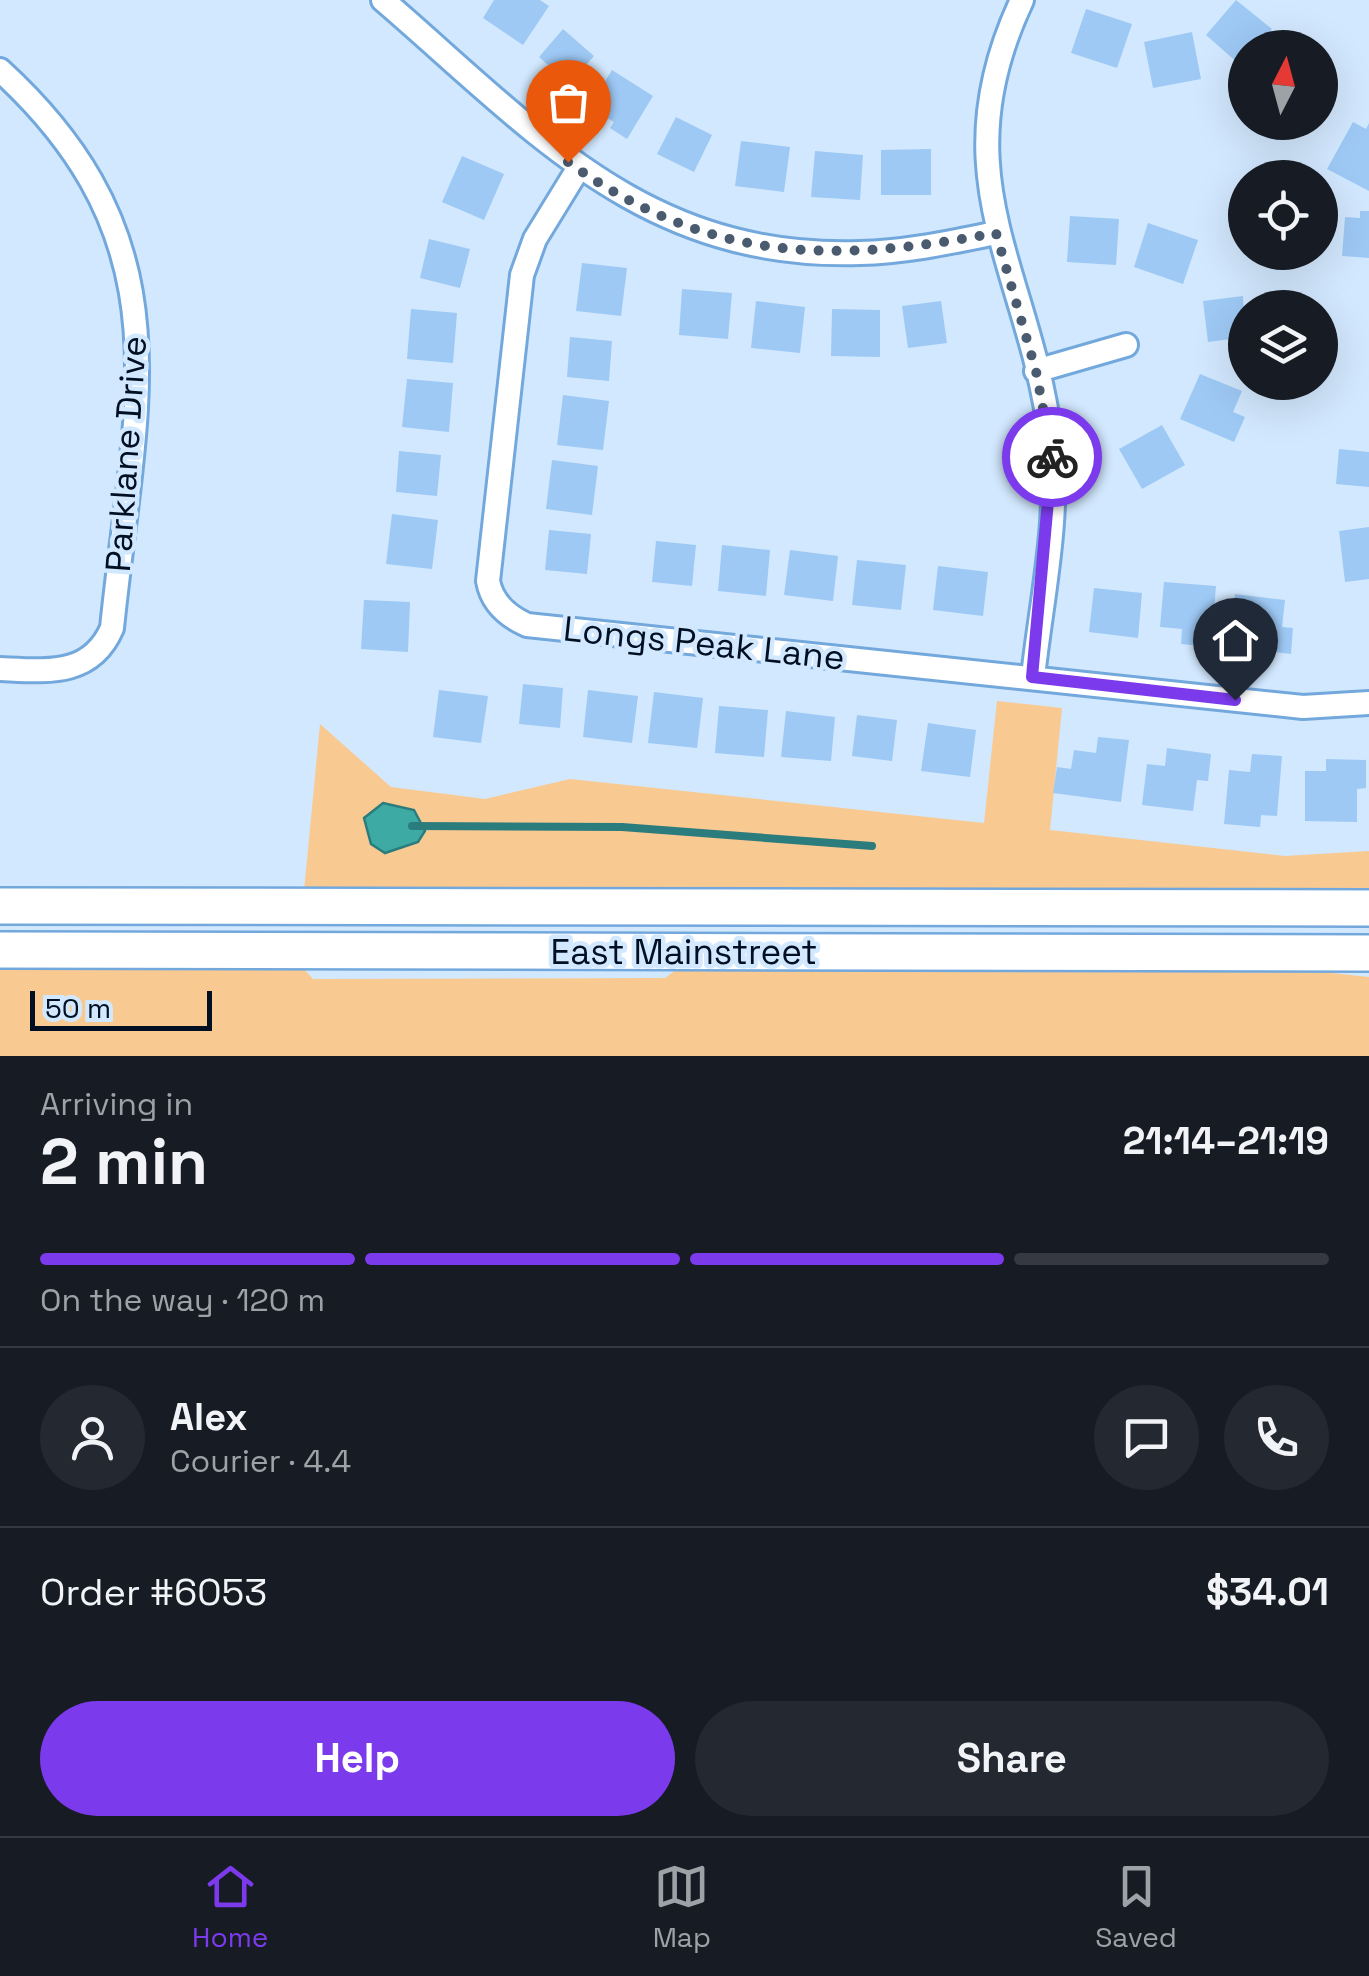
<!DOCTYPE html>
<html lang="en">
<head>
<meta charset="utf-8">
<style>
  :root { --surface:#171b24; --page:#242831; --text:#f1f3f6; --muted:#9ea1a6; --line:#363941; --accent:#7c3aed }
  body { margin:0; font-family:"Space Grotesk",sans-serif; background:var(--page); color:var(--text); height:100vh; display:flex; flex-direction:column; font-size:38px; white-space:nowrap }
  * { box-sizing:border-box; margin:0 }
  p { font-size:32px; color:var(--muted) }
  .icon { flex:none; width:55px; height:55px; fill:none; stroke:currentColor; stroke-width:2; stroke-linecap:round; stroke-linejoin:round }
  .map { position:relative; height:1056px; overflow:hidden }
  .drawer { display:flex; flex-direction:column; background:var(--surface); flex:1 }
  .drawer>* { flex:none }
  .needle { width:65px; rotate:6deg }
  .buttons { position:absolute; left:1228px; top:30px; display:grid; gap:20px }
  .buttons a { display:grid; place-items:center; width:110px; height:110px; border-radius:50%; background:var(--surface); box-shadow:0 10px 40px #0002; font-size:50px }
  .scale { position:absolute; left:30px; bottom:25px; width:182px; box-sizing:border-box; padding-left:10px; border:5px solid #000f22; border-top:0; font-size:28px; line-height:35px; white-space:nowrap; color:#000f22; -webkit-text-stroke:8px #d2e8fe; paint-order:stroke }
  .pin { position:absolute; display:grid; place-items:center; width:85px; height:85px; color:#fff; margin:-102px -42px; border-radius:50% 50% 50% 0; rotate:-45deg; box-shadow:0 0 10px #0007 }
  .pin .icon { rotate:45deg }
  .courier { position:absolute; display:grid; place-items:center; width:100px; height:100px; margin:-50px; border:8px solid #7c3aed; border-radius:50%; background:#fff; color:#222; box-shadow:0 2px 12px #0007 }
  .headline em { font-style:normal; font-weight:700 }
  .headline div { display:flex; flex-direction:column-reverse }
  .headline { display:flex; align-items:center; justify-content:space-between; height:170px; padding:0 40px }
  h1 { font-size:65px; font-weight:700; line-height:75px }
  .bar { display:grid; grid-template-columns:repeat(4,1fr); gap:15px 10px; align-content:center; height:120px; padding:0 40px }
  .bar i { height:12px; border-radius:8px; background:var(--line) }
  .bar .on { background:var(--accent) }
  .bar p { grid-column:span 4 }
  .line { display:flex; align-items:center; gap:25px; padding:0 40px; border-top:2px solid var(--line) }
  .line div { flex:1 }
  .round { display:grid; place-items:center; flex:none; width:105px; height:105px; border-radius:52px; background:var(--page) }
  .cta { display:flex; gap:20px; margin-top:auto; padding:20px 40px }
  .cta a { flex:1; height:115px; border-radius:60px; background:var(--accent); color:#fff; font-size:40px; font-weight:700; line-height:115px; text-align:center }
  .cta a+a { background:var(--page); color:var(--text) }
  .tab-bar { display:flex; justify-content:space-around; align-items:center; height:140px; border-top:2px solid var(--line); background:var(--surface); font-size:28px; color:var(--muted) }
  .tab-bar a { display:grid; justify-items:center; gap:5px }
  .tab-bar .on { color:var(--accent) }
  .map>svg:first-child { display:block }
</style>
</head>
<body>
<div class="map">
<svg width="1369" height="1056" viewBox="0 0 1369 1056">
  <rect width="100%" height="100%" fill="#d2e8fe"/>
  <!-- green -->
  <path fill="#f9c992" d="M997 701 1062 708 1050 830 1285 856 1369 851V892L304 891 320 724 391 787 485 799 570 779 984 823Z
    M0 966 302 967 313 979 665 978 680 967 1304 970 1369 977V1056H0Z"/>
  <!-- water -->
  <path fill="#3daaa4" stroke="#2b7c7d" stroke-width="2.5" d="M383 803 414 810 425 831 418 842 385 853 371 844 364 818Z"/>
  <g fill="none" stroke-linecap="round" stroke-linejoin="round">
    <!-- stream -->
    <path stroke="#2b7c7d" stroke-width="8" d="M412 826 622 827 872 846"/>
  </g>
  <!-- building -->
  <path fill="#9ec9f5" d="M494 0H540L549 6 523 45 483 18Z
    M1236 0 1272 29 1256 48H1245L1240 65 1206 35Z
    M1086 9 1132 24 1117 68 1071 53Z
    M563 29 594 56 569 84 539 57Z
    M1192 32 1201 79 1153 88 1144 42Z
    M612 70 653 96 627 139 610 128 614 122 589 107Z
    M676 117 712 135 694 172 657 154Z
    M1353 122 1366 129 1369 123V191L1327 169Z
    M741 141 790 147 784 192 735 186Z
    M931 149V195H881V150Z
    M815 151 863 155 860 200 811 197Z
    M462 156 504 174 484 220 442 202Z
    M1360 211H1369V258L1342 256 1345 217 1360 218Z
    M1070 216 1119 219 1116 265 1067 262Z
    M1148 223 1198 240 1183 284 1134 267Z
    M429 239 470 249 460 288 420 278Z
    M582 263 627 268 621 316 576 311Z
    M682 289 732 293 728 339 679 335Z
    M1243 296 1245 337 1208 342 1203 301Z
    M756 301 805 307 800 353 751 348Z
    M941 301 947 343 908 348 902 306Z
    M411 309 457 313 453 363 407 359Z
    M832 309 880 310V357L831 356Z
    M570 337 612 341 609 381 567 377Z
    M1200 374 1242 391 1233 412 1245 417 1234 442 1180 419Z
    M407 379 453 383 449 432 402 427Z
    M563 395 609 401 603 450 557 445Z
    M1162 425 1185 465 1142 489 1119 449Z
    M1339 449 1369 452V487L1336 484Z
    M399 451 441 455 437 496 396 492Z
    M552 460 598 466 592 515 546 509Z
    M392 514 438 520 432 569 386 564Z
    M1369 527V579L1345 582 1339 531Z
    M549 530 591 534 587 574 545 570Z
    M656 541 696 545 692 586 652 582Z
    M722 545 770 550 766 596 718 591Z
    M790 550 838 556 833 601 784 595Z
    M857 560 906 565 901 610 852 605Z
    M938 566 988 572 983 616 933 610Z
    M1164 582 1216 586 1211 647 1181 644 1182 629 1160 627Z
    M1094 588 1142 593 1138 638 1089 632Z
    M1235 594 1285 600 1282 627 1293 628 1291 654 1250 649 1252 638 1231 635Z
    M364 600 410 602 408 652 361 649Z
    M523 684 563 688 560 728 519 724Z
    M439 690 488 696 481 743 433 737Z
    M588 690 638 696 632 743 583 737Z
    M654 692 703 698 697 748 648 743Z
    M719 706 768 710 764 757 715 753Z
    M786 711 835 717 831 761 781 757Z
    M857 715 897 720 892 761 852 756Z
    M928 723 976 730 970 777 921 771Z
    M1098 737 1129 740 1121 802 1053 793 1057 767 1071 769 1074 750 1096 753Z
    M1167 748 1211 754 1208 781 1197 780 1193 811 1142 805 1147 764 1165 766Z
    M1252 754 1282 756 1277 816 1261 815 1260 827 1224 824 1229 770 1250 772Z
    M1326 759 1366 760V788L1357 789V822L1305 821V771H1326Z"/>
  <g fill="none" stroke-linecap="round" stroke-linejoin="round">
    <!-- minor casing -->
    <g stroke="#73a8dd" stroke-width="28">
      <path id="minor" d="M383 0C533 129 644 260 860 253 906 252 951 242 996 233
        M1022 0C937 180 1032 273 1051 443 1060 519 1041 602 1033 677
        M0 70C189 243 135 402 112 628 91 677 47 671 0 669
        M578 169 535 239 522 275 488 581C492 603 507 616 527 625L1303 707 1369 703
        M1036 371 1126 345"/>
    </g>
    <!-- primary casing -->
    <g stroke="#73a8dd" stroke-width="40">
      <path id="primary" d="M0 906 1369 908
        M0 950 1369 953"/>
    </g>
    <!-- minor -->
    <use href="#minor" stroke="#fff" stroke-width="22"/>
    <!-- primary -->
    <use href="#primary" stroke="#fff" stroke-width="35"/>
  </g>
  <g fill="none" stroke-linecap="round" stroke-linejoin="round">
    <!-- done -->
    <path stroke="#4a5b6f" stroke-width="10" stroke-dasharray="0 18" d="M568 162C709 263 832 264 996 233L1036 371 1052 457"/>
    <!-- route -->
    <path stroke="#7c3aed" stroke-width="12" d="M1052 457 1032 677 1235 700"/>
  </g>
  <g text-anchor="middle" dominant-baseline="central" stroke-width="9" stroke-linejoin="round" paint-order="stroke">
    <!-- street labels -->
    <g font-size="35" fill="#000f22" stroke="#d2e8fe">
      <text transform="translate(126 454) rotate(-86)">Parklane Drive</text>
      <text transform="translate(704 643) rotate(6)">Longs Peak Lane</text>
      <text x="684" y="952">East Mainstreet</text>
    </g>
  </g>
</svg>
<div class="buttons">
<a><svg class="needle" viewBox="-14 -14 28 28"><path d="M0-13l5 13h-10z" fill="#e53935"/><path d="M0 13l5-13h-10z" fill="#9ea1a6"/></svg></a>
<a><svg class="icon" aria-label="locate" viewBox="0 0 24 24"><circle cx="12" cy="12" r="6"/><path d="M12 2v4M12 18v4M2 12h4M18 12h4"/></svg></a>
<a><svg class="icon" aria-label="layers" viewBox="0 0 24 24"><path d="M12 4l9 5-9 5-9-5zM3 14l9 5 9-5"/></svg></a>
</div>
<div class="scale">50 m</div>
<div class="pin" style="left:568px;top:162px;background:#ea580c"><svg class="icon" aria-label="bag" viewBox="0 0 24 24"><path d="M5 8h14l-1 12H6zM9 8a3 3 0 0 1 6 0"/></svg></div>
<div class="pin" style="left:1235px;top:700px;background:#1f2937"><svg class="icon" aria-label="home" viewBox="0 0 24 24"><path d="M3 11l9-7 9 7M6 9v11h12V9"/></svg></div>
<div class="courier" style="left:1052px;top:457px"><svg class="icon" aria-label="bike" viewBox="0 0 24 24"><circle cx="6" cy="16" r="4"/><circle cx="18" cy="16" r="4"/><path d="M6 16l4-8h5l3 8M10 8l3 8H6M13 5h3"/></svg></div>
</div>
<section class="drawer">
<div class="headline"><div><h1>2 min</h1><p>Arriving in</p></div><em>21:14–21:19</em></div>
<div class="bar"><i class="on"></i><i class="on"></i><i class="on"></i><i></i><p>On the way · 120 m</p></div>
<div class="line" style="height:180px"><a class="round"><svg class="icon" aria-label="person" viewBox="0 0 24 24"><circle cx="12" cy="8" r="4"/><path d="M4 21q1-7 8-7t8 7"/></svg></a><div><b>Alex</b><p>Courier · 4.4</p></div><a class="round"><svg class="icon" aria-label="chat" viewBox="0 0 24 24"><path d="M4 5h16v11H9l-5 4z"/></svg></a><a class="round"><svg class="icon" aria-label="phone" viewBox="0 0 24 24"><path d="M5 4h4l2 5-3 2q2 4 5 5l2-3 5 2v4C11 20 4 13 5 4z"/></svg></a></div>
<div class="line" style="height:130px"><div>Order #6053</div><b>$34.01</b></div>
<div class="cta"><a>Help</a><a>Share</a></div>
</section>
<nav class="tab-bar">
<a class="on"><svg class="icon" aria-label="home" viewBox="0 0 24 24"><path d="M3 11l9-7 9 7M6 9v11h12V9"/></svg>Home</a>
<a><svg class="icon" aria-label="map" viewBox="0 0 24 24"><path d="M3 6l6-2 6 2 6-2v14l-6 2-6-2-6 2zM9 4v14M15 6v14"/></svg>Map</a>
<a><svg class="icon" aria-label="saved" viewBox="0 0 24 24"><path d="M7 4h10v16l-5-4-5 4z"/></svg>Saved</a>
</nav>
</body>
</html>
